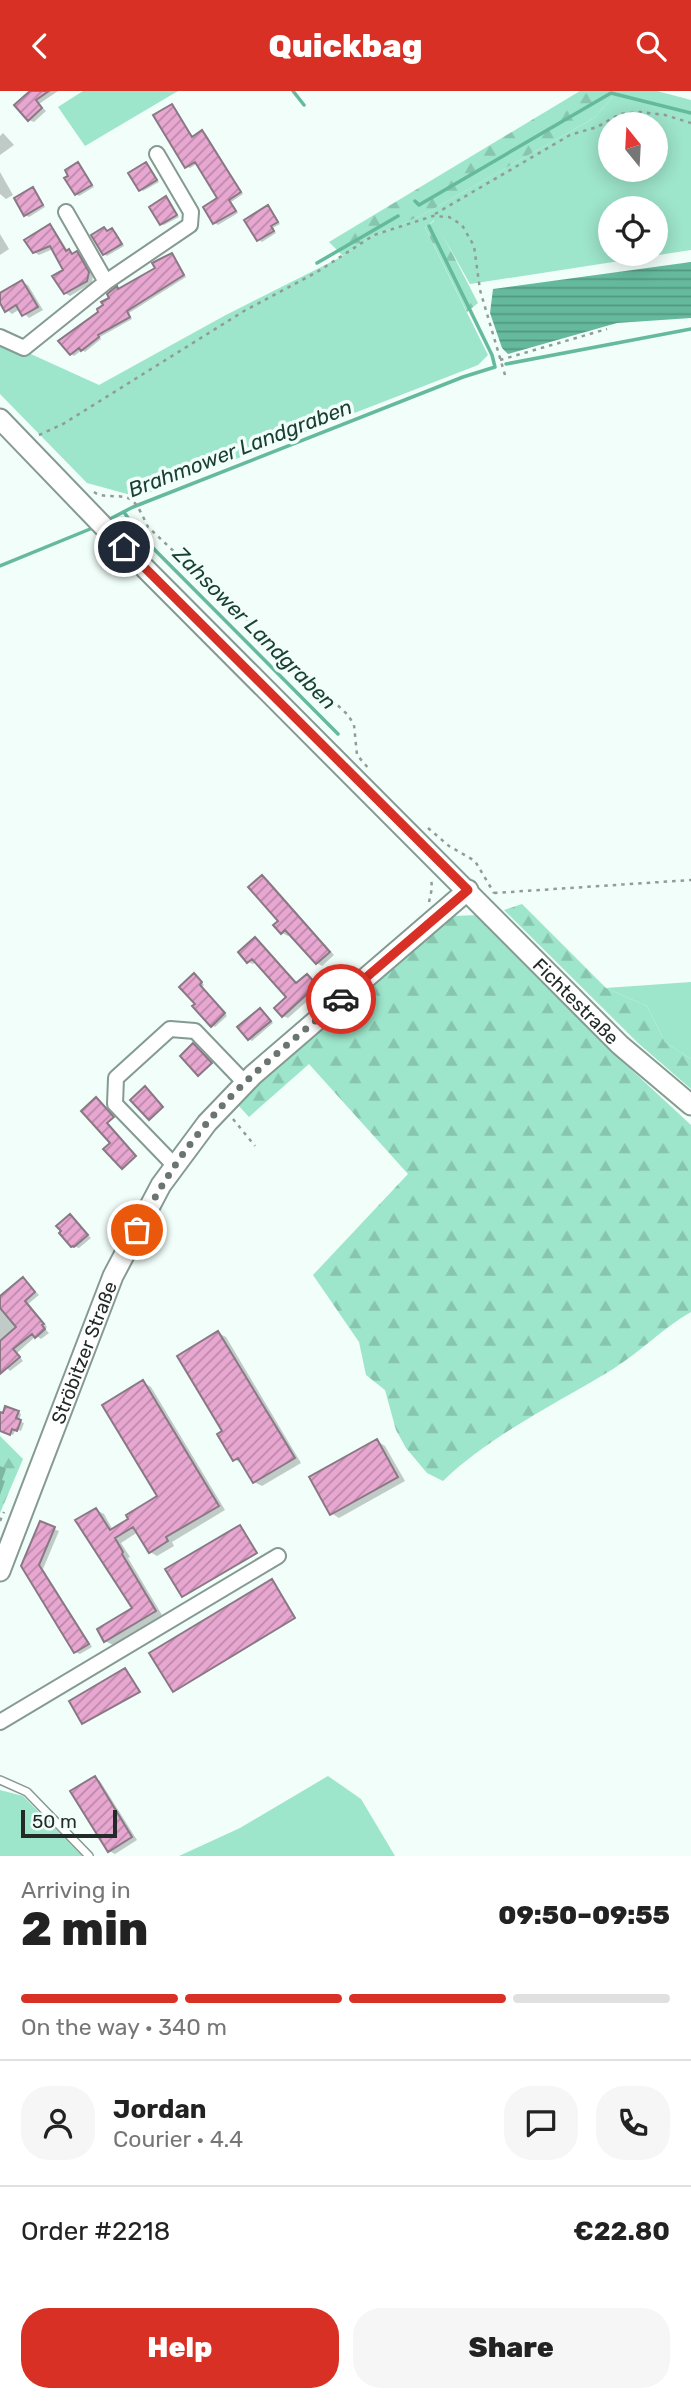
<!DOCTYPE html>
<html lang="en">
<head>
<meta charset="utf-8">
<style>
  :root { --surface:#fff; --page:#f6f6f6; --text:#222; --muted:#767676; --line:#e0e0e0; --accent:#d93025 }
  body { margin:0; font-family:Rubik,sans-serif; background:var(--page); color:var(--text); height:100vh; display:flex; flex-direction:column; font-size:26px; white-space:nowrap }
  * { box-sizing:border-box; margin:0 }
  p { font-size:23px; color:var(--muted) }
  .icon { flex:none; width:38px; height:38px; fill:none; stroke:currentColor; stroke-width:2; stroke-linecap:round; stroke-linejoin:round }
  .map { position:relative; height:1765px; overflow:hidden }
  .sheet { display:flex; flex-direction:column; background:var(--surface); flex:1 }
  .sheet>* { flex:none }
  .needle { width:46px; rotate:342deg }
  .fabs { position:absolute; left:598px; top:21px; display:grid; gap:14px }
  .fabs a { display:grid; place-items:center; width:70px; height:70px; border-radius:50%; background:var(--surface); box-shadow:0 4px 18px #0003; font-size:35px }
  .scale { position:absolute; left:21px; bottom:18px; width:96px; box-sizing:border-box; padding-left:7px; border:4px solid #222b28; border-top:0; font-size:19px; line-height:24px; white-space:nowrap; color:#222b28; -webkit-text-stroke:5px #f1fef9; paint-order:stroke }
  .pin { position:absolute; display:grid; place-items:center; width:60px; height:60px; color:#fff; margin:-30px; border:4px solid #fff; border-radius:50%; box-shadow:0 2px 7px #0007 }
  .courier { position:absolute; display:grid; place-items:center; width:70px; height:70px; margin:-35px; border:5px solid #d93025; border-radius:50%; background:#fff; color:#222; box-shadow:0 2px 9px #0007 }
  .overview em { font-style:normal; font-weight:800 }
  .overview div { display:flex; flex-direction:column-reverse }
  .overview { display:flex; align-items:center; justify-content:space-between; height:119px; padding:0 21px }
  h1 { font-size:46px; font-weight:800; line-height:52px }
  .bar { display:grid; grid-template-columns:repeat(4,1fr); gap:10px 7px; align-content:center; height:84px; padding:0 21px }
  .bar i { height:9px; border-radius:5px; background:var(--line) }
  .bar .on { background:var(--accent) }
  .bar p { grid-column:span 4 }
  .line { display:flex; align-items:center; gap:18px; padding:0 21px; border-top:2px solid var(--line) }
  .line div { flex:1 }
  .round { display:grid; place-items:center; flex:none; width:74px; height:74px; border-radius:28px; background:var(--page) }
  .cta { display:flex; gap:14px; margin-top:auto; padding:14px 21px }
  .cta a { flex:1; height:80px; border-radius:28px; background:var(--accent); color:#fff; font-size:28px; font-weight:800; line-height:80px; text-align:center }
  .cta a+a { background:var(--page); color:var(--text) }
  header { display:flex; justify-content:space-between; align-items:center; height:91px; padding:0 21px; background:var(--accent); color:#fff; font-size:32px; font-weight:800 }
  .map>svg:first-child { display:block }
</style>
</head>
<body>
<header><svg class="icon" aria-label="back" viewBox="0 0 24 24"><path d="M15 5l-7 7 7 7"/></svg>Quickbag<svg class="icon" aria-label="search" viewBox="0 0 24 24"><circle cx="10" cy="10" r="6"/><path d="M15 15l6 6"/></svg></header>
<div class="map">
<svg width="691" height="1765" viewBox="0 0 691 1765">
  <defs>
    <pattern id="forest-firs" width="22" height="20" patternUnits="userSpaceOnUse" patternTransform="scale(1.75)"><rect width="22" height="20" fill="#9de5cb"/><path d="M5 1l3.5 6h-7zM16 11l3.5 6h-7z" fill="#87c5ae"/></pattern>
    <pattern id="water-rules" width="6" height="5" patternUnits="userSpaceOnUse" patternTransform="scale(1.75)"><rect width="6" height="5" fill="#65ba9e"/><path d="M0 2.5h6" fill="none" stroke="#539781"/></pattern>
    <pattern id="building-hatch" width="6" height="6" patternUnits="userSpaceOnUse" patternTransform="scale(1.75)"><rect width="6" height="6" fill="#e8a7d1"/><path d="M-1 1l2-2M0 6l6-6M5 7l2-2" fill="none" stroke="#bc88aa"/></pattern>
  </defs>
  <rect width="100%" height="100%" fill="#f1fef9"/>
  <!-- green -->
  <path fill="#9de5cb" fill-rule="evenodd" d="M83 0H178L85 55 58 16Z
    M618 0H657L691 9V159L470 193 434 129 425 137 488 264 478 274 138 406 87 392 0 303V249L99 294 224 225 343 165 374 144 399 135 430 120 594 27ZM611 33H656V79H611ZM611 117H656V163H611Z
    M691 891V968L665 951 647 915 606 897Z
    M328 1685 361 1708 395 1765H179L240 1737Z
    M0 1699 23 1705 82 1765H0Z"/>
  <!-- forest -->
  <path fill="url(#forest-firs)" d="M580 0H618L594 27 430 120 399 135 374 144 343 165 329 151Z
    M435 129 478 212 467 221 425 137Z
    M522 813 606 897 647 915 665 951 691 968V998L638 952 504 819Z
    M479 824 609 958 691 1034V1221C663 1237 640 1261 613 1278 556 1313 492 1343 443 1390L427 1382 406 1357 396 1339 385 1299 366 1284 359 1251 313 1184 408 1083 309 973 249 1026 238 1014 297 955 452 825Z
    M0 1345 23 1368 0 1422Z"/>
  <!-- water -->
  <path fill="url(#water-rules)" d="M691 171V227L617 232 508 263 502 257 490 222 493 198Z"/>
  <!-- shadow -->
  <path fill="#0003" d="M33 0H58L39 13 46 20 34 31 29 29Z
    M172 15 193 47 202 41 206 43 243 103 231 111 238 122 218 134 215 132 219 108 198 72 190 77 186 75Z
    M3 42 14 54 0 64V45Z
    M78 73 94 96 79 105 76 103Z
    M146 73 159 91 143 100 140 98Z
    M0 81 13 104 6 108 0 103Z
    M33 98 45 116 29 126 25 124Z
    M166 107 179 126 164 134 161 133Z
    M268 116 280 133 273 137 276 142 262 151 259 149Z
    M50 135 54 138 68 160 82 165 93 184 92 192 70 205 65 202 66 179 53 158 39 164 34 161Z
    M104 138 116 141 124 155 107 165 104 163Z
    M0 143 9 158 0 164Z
    M172 164 186 186 129 222 132 228 100 246 101 248 85 261 82 259 74 265 71 263 117 197 119 199 157 178Z
    M22 191 28 194 43 219 29 227 20 218 12 223 7 219 0 208V204Z
    M262 786 268 789 334 864 322 875 317 872 291 842 288 845 282 842 280 830Z
    M255 849 298 893 307 885 321 898 288 927 283 925 289 907 257 870 253 873 248 871Z
    M197 886 204 894 202 897 227 925 215 936 212 934Z
    M263 921 273 932 252 950 249 948Z
    M70 1125 91 1147 79 1157 72 1155Z
    M23 1188 39 1204 28 1213 47 1236 45 1238 49 1242 41 1248 36 1245 17 1262 23 1270 10 1280 0 1270V1207Z
    M218 1242 226 1246 301 1372 262 1395 254 1391 242 1373 234 1368 224 1341Z
    M143 1291 151 1296 225 1419 172 1451 174 1455 157 1465 150 1461 138 1441 121 1452 130 1466 128 1467 162 1524 113 1554 105 1550 134 1518 96 1419 104 1423 113 1439 159 1406Z
    M18 1321 21 1323 19 1330 24 1332 21 1340 16 1338 13 1344 0 1339V1323Z
    M377 1350 385 1355 405 1390 339 1427 331 1422Z
    M0 1375 6 1378 2 1389 5 1390 0 1404Z
    M41 1433 59 1440 43 1478 92 1556 80 1563 75 1561 23 1475Z
    M273 1491 295 1527 174 1599Z
    M95 1687 100 1690 137 1749 115 1763 109 1760Z"/>
  <g fill="none" stroke-linecap="round" stroke-linejoin="round">
    <!-- stream -->
    <path stroke="#65ba9e" stroke-width="3.5" d="M293 0 304 14
      M415 110 419 114 611 2 691 22
      M317 172 398 125
      M506 273 691 238
      M124 421 138 442 338 643
      M108 429 133 416 463 286 495 276 492 264 429 135
      M0 475 95 436"/>
  </g>
  <!-- building -->
  <path fill="url(#building-hatch)" stroke="#8a7984" stroke-width="2" d="M30 0H49L36 9 42 17 28 30 14 14Z
    M172 13 192 46 202 39 241 101 229 109 236 120 213 133 203 116 217 107 195 71 185 77 153 24Z
    M78 71 92 94 75 104 64 87 68 85 65 79Z
    M146 71 157 89 139 100 128 82Z
    M33 96 43 114 24 125 14 107Z
    M166 105 177 124 160 134 149 116Z
    M268 114 278 131 271 135 274 140 257 150 244 129Z
    M50 133 66 160 69 158 72 163 77 160 89 181 87 190 64 203 52 185 63 179 50 155 33 162 24 149Z
    M104 136 107 140 112 137 122 153 103 164 91 144Z
    M172 162 184 184 127 220 130 226 98 244 99 246 81 260 79 257 70 264 58 250 98 221 97 218 103 214 101 211 109 207 107 203 117 195 118 198 155 177 152 172Z
    M22 189 38 216 22 225 16 214 5 221 0 212V202Z
    M262 784 330 861 316 873 285 839 281 843 273 834 278 830 248 796Z
    M255 846 296 892 307 883 317 894 282 926 274 917 286 906 252 868 247 872 238 861Z
    M194 882 202 891 200 894 225 922 211 936 192 915 195 913 179 896Z
    M260 917 271 930 248 949 237 936Z
    M193 952 212 972 198 985 180 965Z
    M145 995 163 1016 149 1029 130 1009Z
    M96 1006 114 1026 107 1032 136 1065 122 1078 103 1058 110 1052 81 1020Z
    M70 1123 88 1144 74 1156 73 1155 71 1156 59 1142 61 1140 56 1135Z
    M23 1186 35 1201 25 1210 44 1233 42 1234 45 1238 35 1247 32 1243 13 1258 20 1266 0 1283V1250L16 1236 0 1217V1205Z
    M218 1240 295 1367 253 1392 238 1367 233 1370 217 1343 222 1340 177 1265Z
    M143 1289 219 1415 166 1446 168 1450 149 1462 133 1436 115 1447 123 1461 122 1463 156 1520 104 1551 97 1538 132 1517 75 1429 96 1417 110 1439 128 1428 126 1424 157 1405 102 1314Z
    M5 1315 19 1320 16 1327 21 1329 17 1340 12 1338 10 1344 0 1340V1321L3 1322Z
    M377 1348 398 1386 330 1424 309 1386Z
    M40 1430 55 1436 39 1474 89 1553 74 1562 21 1475Z
    M240 1434 257 1462 182 1506 165 1478Z
    M272 1488 295 1527 173 1601 149 1562Z
    M125 1577 140 1601 82 1633 69 1610Z
    M95 1685 132 1746 108 1761 70 1700Z"/>
  <g fill="none" stroke-linecap="round" stroke-linejoin="round">
    <!-- lane casing -->
    <g stroke="#859a92" stroke-width="10">
      <path id="lane" d="M0 1689 27 1701 89 1765"/>
    </g>
    <!-- street casing -->
    <g stroke="#859a92" stroke-width="18">
      <path id="street" d="M66 121 106 191
        M0 246 24 257 106 191 190 134 191 121 157 63
        M175 1075 115 1013 116 987 170 938 195 940 245 992
        M0 1631 278 1465"/>
    </g>
    <!-- secondary casing -->
    <g stroke="#859a92" stroke-width="23">
      <g id="secondary">
        <path id="s1" d="M0 328 105 437 620 954 691 1014"/>
        <path id="s2" d="M0 1480 113 1185 161 1094 207 1032 253 984 468 799"/>
      </g>
    </g>
    <!-- path -->
    <path stroke="#919c98" stroke-width="2.5" stroke-dasharray="3.5 5" stroke-linecap="butt" d="M435 123 570 44 597 36 620 23 640 21 665 24 691 32
      M500 269 607 238
      M39 344 63 333 244 220 317 181 374 144 433 125 449 126 462 134 474 155 480 199 505 284
      M94 401C105 409 122 401 133 410 139 416 144 428 148 436L348 624 354 634 357 664 369 678
      M428 737 449 755 475 770 494 802
      M494 802 691 789
      M429 811 432 797 431 786
      M233 1028 255 1055
      M0 1430 4 1421"/>
    <!-- lane -->
    <use href="#lane" stroke="#fff" stroke-width="7"/>
    <!-- street -->
    <use href="#street" stroke="#fff" stroke-width="14"/>
    <!-- secondary -->
    <use href="#secondary" stroke="#fff" stroke-width="19"/>
  </g>
  <g fill="none" stroke-linecap="round" stroke-linejoin="round">
    <!-- done -->
    <path stroke="#6a7571" stroke-width="7" stroke-dasharray="0 12.6" d="M137 1139C157 1101 179 1065 207 1032 246 985 295 948 341 908"/>
    <!-- route -->
    <path stroke="#d93025" stroke-width="9" d="M124 456 468 799 341 908"/>
  </g>
  <g text-anchor="middle" dominant-baseline="central" stroke-width="7" stroke-linejoin="round" paint-order="stroke">
    <!-- street labels -->
    <g font-size="19" fill="#222b28" stroke="#f1fef9">
      <text stroke="none"><textPath href="#s1" startOffset="819">Fichtestraße</textPath></text>
      <text stroke="none"><textPath href="#s2" startOffset="234">Ströbitzer Straße</textPath></text>
    </g>
    <!-- water labels -->
    <g font-size="21" font-style="italic" fill="#193f33" stroke="#f1fef9">
      <text transform="translate(240 357) rotate(-21)">Brahmower Landgraben</text>
      <text transform="translate(255 537) rotate(45)">Zahsower Landgraben</text>
    </g>
  </g>
</svg>
<div class="fabs">
<a><svg class="needle" viewBox="-14 -14 28 28"><path d="M0-13l5 13h-10z" fill="#e53935"/><path d="M0 13l5-13h-10z" fill="#767676"/></svg></a>
<a><svg class="icon" aria-label="locate" viewBox="0 0 24 24"><circle cx="12" cy="12" r="6"/><path d="M12 2v4M12 18v4M2 12h4M18 12h4"/></svg></a>
</div>
<div class="scale">50 m</div>
<div class="pin" style="left:137px;top:1139px;background:#ea580c"><svg class="icon" aria-label="bag" viewBox="0 0 24 24"><path d="M5 8h14l-1 12H6zM9 8a3 3 0 0 1 6 0"/></svg></div>
<div class="pin" style="left:124px;top:456px;background:#1f2937"><svg class="icon" aria-label="home" viewBox="0 0 24 24"><path d="M3 11l9-7 9 7M6 9v11h12V9"/></svg></div>
<div class="courier" style="left:341px;top:908px"><svg class="icon" aria-label="car" viewBox="0 0 24 24"><path d="M5 17H2v-5l4-1 3-4h7l3 4 3 1v5h-3M9 17h6M6 11h13"/><circle cx="7" cy="17" r="2"/><circle cx="17" cy="17" r="2"/></svg></div>
</div>
<section class="sheet">
<div class="overview"><div><h1>2 min</h1><p>Arriving in</p></div><em>09:50–09:55</em></div>
<div class="bar"><i class="on"></i><i class="on"></i><i class="on"></i><i></i><p>On the way · 340 m</p></div>
<div class="line" style="height:126px"><a class="round"><svg class="icon" aria-label="person" viewBox="0 0 24 24"><circle cx="12" cy="8" r="4"/><path d="M4 21q1-7 8-7t8 7"/></svg></a><div><b>Jordan</b><p>Courier · 4.4</p></div><a class="round"><svg class="icon" aria-label="chat" viewBox="0 0 24 24"><path d="M4 5h16v11H9l-5 4z"/></svg></a><a class="round"><svg class="icon" aria-label="phone" viewBox="0 0 24 24"><path d="M5 4h4l2 5-3 2q2 4 5 5l2-3 5 2v4C11 20 4 13 5 4z"/></svg></a></div>
<div class="line" style="height:91px"><div>Order #2218</div><b>€22.80</b></div>
<div class="cta"><a>Help</a><a>Share</a></div>
</section>
</body>
</html>
